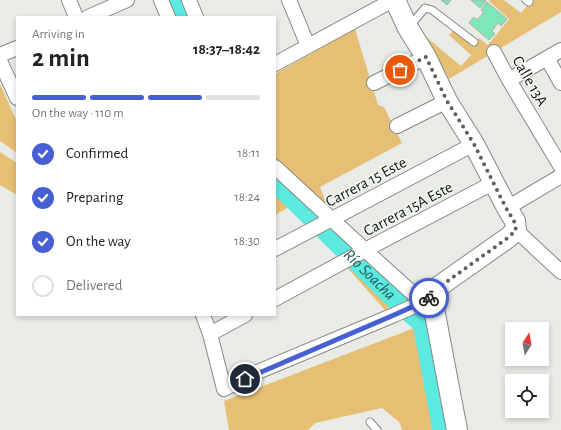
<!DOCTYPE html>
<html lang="en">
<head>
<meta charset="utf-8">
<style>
  :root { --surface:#fff; --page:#f6f6f6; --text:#222; --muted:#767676; --line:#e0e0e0; --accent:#475fd3 }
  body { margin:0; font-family:"Alegreya Sans",sans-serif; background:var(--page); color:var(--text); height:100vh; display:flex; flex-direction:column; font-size:15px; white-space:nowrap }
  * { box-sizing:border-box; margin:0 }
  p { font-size:13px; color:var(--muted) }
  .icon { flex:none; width:22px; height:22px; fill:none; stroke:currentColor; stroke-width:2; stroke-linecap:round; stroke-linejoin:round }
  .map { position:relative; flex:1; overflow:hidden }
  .panel { position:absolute; left:16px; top:16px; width:260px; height:300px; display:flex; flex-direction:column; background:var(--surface); border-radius:0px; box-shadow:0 2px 6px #0003 }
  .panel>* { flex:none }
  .needle { width:26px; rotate:11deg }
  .controls { position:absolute; left:505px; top:322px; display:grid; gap:8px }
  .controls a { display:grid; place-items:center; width:44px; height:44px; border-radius:0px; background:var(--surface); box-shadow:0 2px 6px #0003; font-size:20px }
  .pin { position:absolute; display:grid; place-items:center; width:34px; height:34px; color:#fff; margin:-17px; border:2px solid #fff; border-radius:50%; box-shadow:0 1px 4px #0007 }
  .courier { position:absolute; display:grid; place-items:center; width:40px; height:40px; margin:-20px; border:3px solid #475fd3; border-radius:50%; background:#fff; color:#222; box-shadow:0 1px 5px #0007 }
  .headline em { font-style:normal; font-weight:700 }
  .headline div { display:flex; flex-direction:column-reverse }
  .headline { display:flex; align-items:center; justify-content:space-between; height:68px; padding:0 16px }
  h1 { font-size:26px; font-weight:700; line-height:30px }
  .bar { display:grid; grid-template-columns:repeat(4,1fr); gap:6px 4px; align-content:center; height:48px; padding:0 16px }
  .bar i { height:5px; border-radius:3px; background:var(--line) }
  .bar .current { background:var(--accent) }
  .bar p { grid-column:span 4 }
  ol { padding:0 16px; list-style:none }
  li { display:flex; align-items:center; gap:12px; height:44px }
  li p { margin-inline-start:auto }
  li .icon { padding:4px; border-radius:50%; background:var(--accent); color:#fff; stroke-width:4 }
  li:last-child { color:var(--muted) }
  li i { width:22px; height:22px; border:2px solid var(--line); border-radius:50% }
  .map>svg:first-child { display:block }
</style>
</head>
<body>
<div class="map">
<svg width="561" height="430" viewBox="0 0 561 430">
  <rect width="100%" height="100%" fill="#e8ebe6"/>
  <!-- green -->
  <path fill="#e7bf74" d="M163 0H181L189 17H170Z
    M490 0H504L521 13 532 0H561V12L449 79 426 37 461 66 471 55 449 35 454 30 473 44 479 38 488 45 509 19 489 1Z
    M355 29 378 105 384 107 402 143 320 187 327 205 275 160V74Z
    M0 84 17 122V153L0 141Z
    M0 152 17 163V195L0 185Z
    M275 172 363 259 407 296 385 310 292 206 275 191Z
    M275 194 289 207 275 215Z
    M417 327 438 430H402L399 422 382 408 315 423 308 430H229L224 401Z"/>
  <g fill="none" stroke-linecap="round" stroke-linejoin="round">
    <!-- river -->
    <g stroke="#5be9e0" stroke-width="21">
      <path d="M176 0 184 17"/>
      <path id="s1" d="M275 181 406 309 423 323 443 430"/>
    </g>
  </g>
  <!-- building -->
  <path fill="#7de7b7" stroke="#abb1ad" d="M441 0H451L447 5Z
    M471 0H485L486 1 480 8Z
    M487 2 507 19 501 26 498 23 492 31 495 34 489 40 469 23 474 17 477 20 484 12 481 10Z"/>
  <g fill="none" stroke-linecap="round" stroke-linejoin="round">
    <!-- service casing -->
    <g stroke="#858984" stroke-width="9">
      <path id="service" d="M526 0 529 2
        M409 27 425 8 432 10 474 42
        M370 422 377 430"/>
    </g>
    <!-- minor casing -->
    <g stroke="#858984" stroke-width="16">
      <path id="minor" d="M69 0 76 17
        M161 0 168 17
        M189 0 196 17
        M289 0 308 46
        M88 17 127 0
        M494 52 509 80 561 167
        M0 55 17 48
        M547 58 561 83
        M0 61 17 98
        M275 64 393 0
        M509 80 561 50
        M374 83 426 57
        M397 126 447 101
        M275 167 365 250 420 300
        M507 208 561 176
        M516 230 561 272
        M275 249 474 144
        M275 299 365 250 493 183
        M203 315 210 334 224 389 255 373 394 315 414 306 420 300 432 298
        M210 334 245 315"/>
    </g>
    <!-- secondary casing -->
    <g stroke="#858984" stroke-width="22">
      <path id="secondary" d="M395 0 408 28 426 57 447 101 474 144 507 208 515 221 516 230 509 237 438 287 432 298 457 430"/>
    </g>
    <!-- service -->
    <use href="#service" stroke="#fff" stroke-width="7"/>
    <!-- minor -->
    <use href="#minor" stroke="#fff" stroke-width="14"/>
    <!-- secondary -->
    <use href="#secondary" stroke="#fff" stroke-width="20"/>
  </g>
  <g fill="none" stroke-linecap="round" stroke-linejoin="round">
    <!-- done -->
    <path stroke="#5e5f5c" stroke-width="4" stroke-dasharray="0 7.2" d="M400 70 426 57 447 101 474 144 506 208 514 221 516 230 509 237 438 288 432 298H429"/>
    <!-- route -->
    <path stroke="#475fd3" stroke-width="5" d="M245 379 394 315 414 306 420 300 429 298"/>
  </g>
  <g text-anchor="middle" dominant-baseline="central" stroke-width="3" stroke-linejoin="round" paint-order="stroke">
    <!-- street labels -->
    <g font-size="16" fill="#131412" stroke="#f5f9f3">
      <text transform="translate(530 81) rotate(60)">Calle 13A</text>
      <text transform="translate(366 182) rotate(-28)">Carrera 15 Este</text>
      <text transform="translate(408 209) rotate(-28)">Carrera 15A Este</text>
    </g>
    <!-- water labels -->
    <g font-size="17" font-style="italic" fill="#245e5b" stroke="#f5f9f3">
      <text stroke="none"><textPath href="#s1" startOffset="133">Río Soacha</textPath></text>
    </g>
  </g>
</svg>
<div class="controls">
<a><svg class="needle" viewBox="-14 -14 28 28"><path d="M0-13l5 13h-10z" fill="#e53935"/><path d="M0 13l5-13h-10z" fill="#767676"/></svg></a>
<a><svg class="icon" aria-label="locate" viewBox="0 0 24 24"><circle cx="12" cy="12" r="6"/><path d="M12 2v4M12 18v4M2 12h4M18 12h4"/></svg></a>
</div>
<div class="pin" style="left:400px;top:70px;background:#ea580c"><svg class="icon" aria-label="bag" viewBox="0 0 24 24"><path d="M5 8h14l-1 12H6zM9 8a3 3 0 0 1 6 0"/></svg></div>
<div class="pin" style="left:245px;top:379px;background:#1f2937"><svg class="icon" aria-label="home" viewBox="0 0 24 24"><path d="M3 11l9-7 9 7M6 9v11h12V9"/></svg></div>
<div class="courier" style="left:429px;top:298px"><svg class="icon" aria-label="bike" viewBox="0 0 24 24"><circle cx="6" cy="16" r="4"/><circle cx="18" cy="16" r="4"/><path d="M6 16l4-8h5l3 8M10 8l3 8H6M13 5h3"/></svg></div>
<section class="panel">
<div class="headline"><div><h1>2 min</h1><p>Arriving in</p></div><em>18:37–18:42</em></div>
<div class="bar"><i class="current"></i><i class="current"></i><i class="current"></i><i></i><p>On the way · 110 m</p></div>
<ol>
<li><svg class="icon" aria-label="check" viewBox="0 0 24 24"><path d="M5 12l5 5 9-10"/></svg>Confirmed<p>18:11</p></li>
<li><svg class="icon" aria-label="check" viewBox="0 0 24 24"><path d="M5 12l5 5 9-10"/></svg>Preparing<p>18:24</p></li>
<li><svg class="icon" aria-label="check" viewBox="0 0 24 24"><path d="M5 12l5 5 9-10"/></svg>On the way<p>18:30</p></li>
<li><i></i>Delivered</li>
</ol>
</section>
</div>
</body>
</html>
